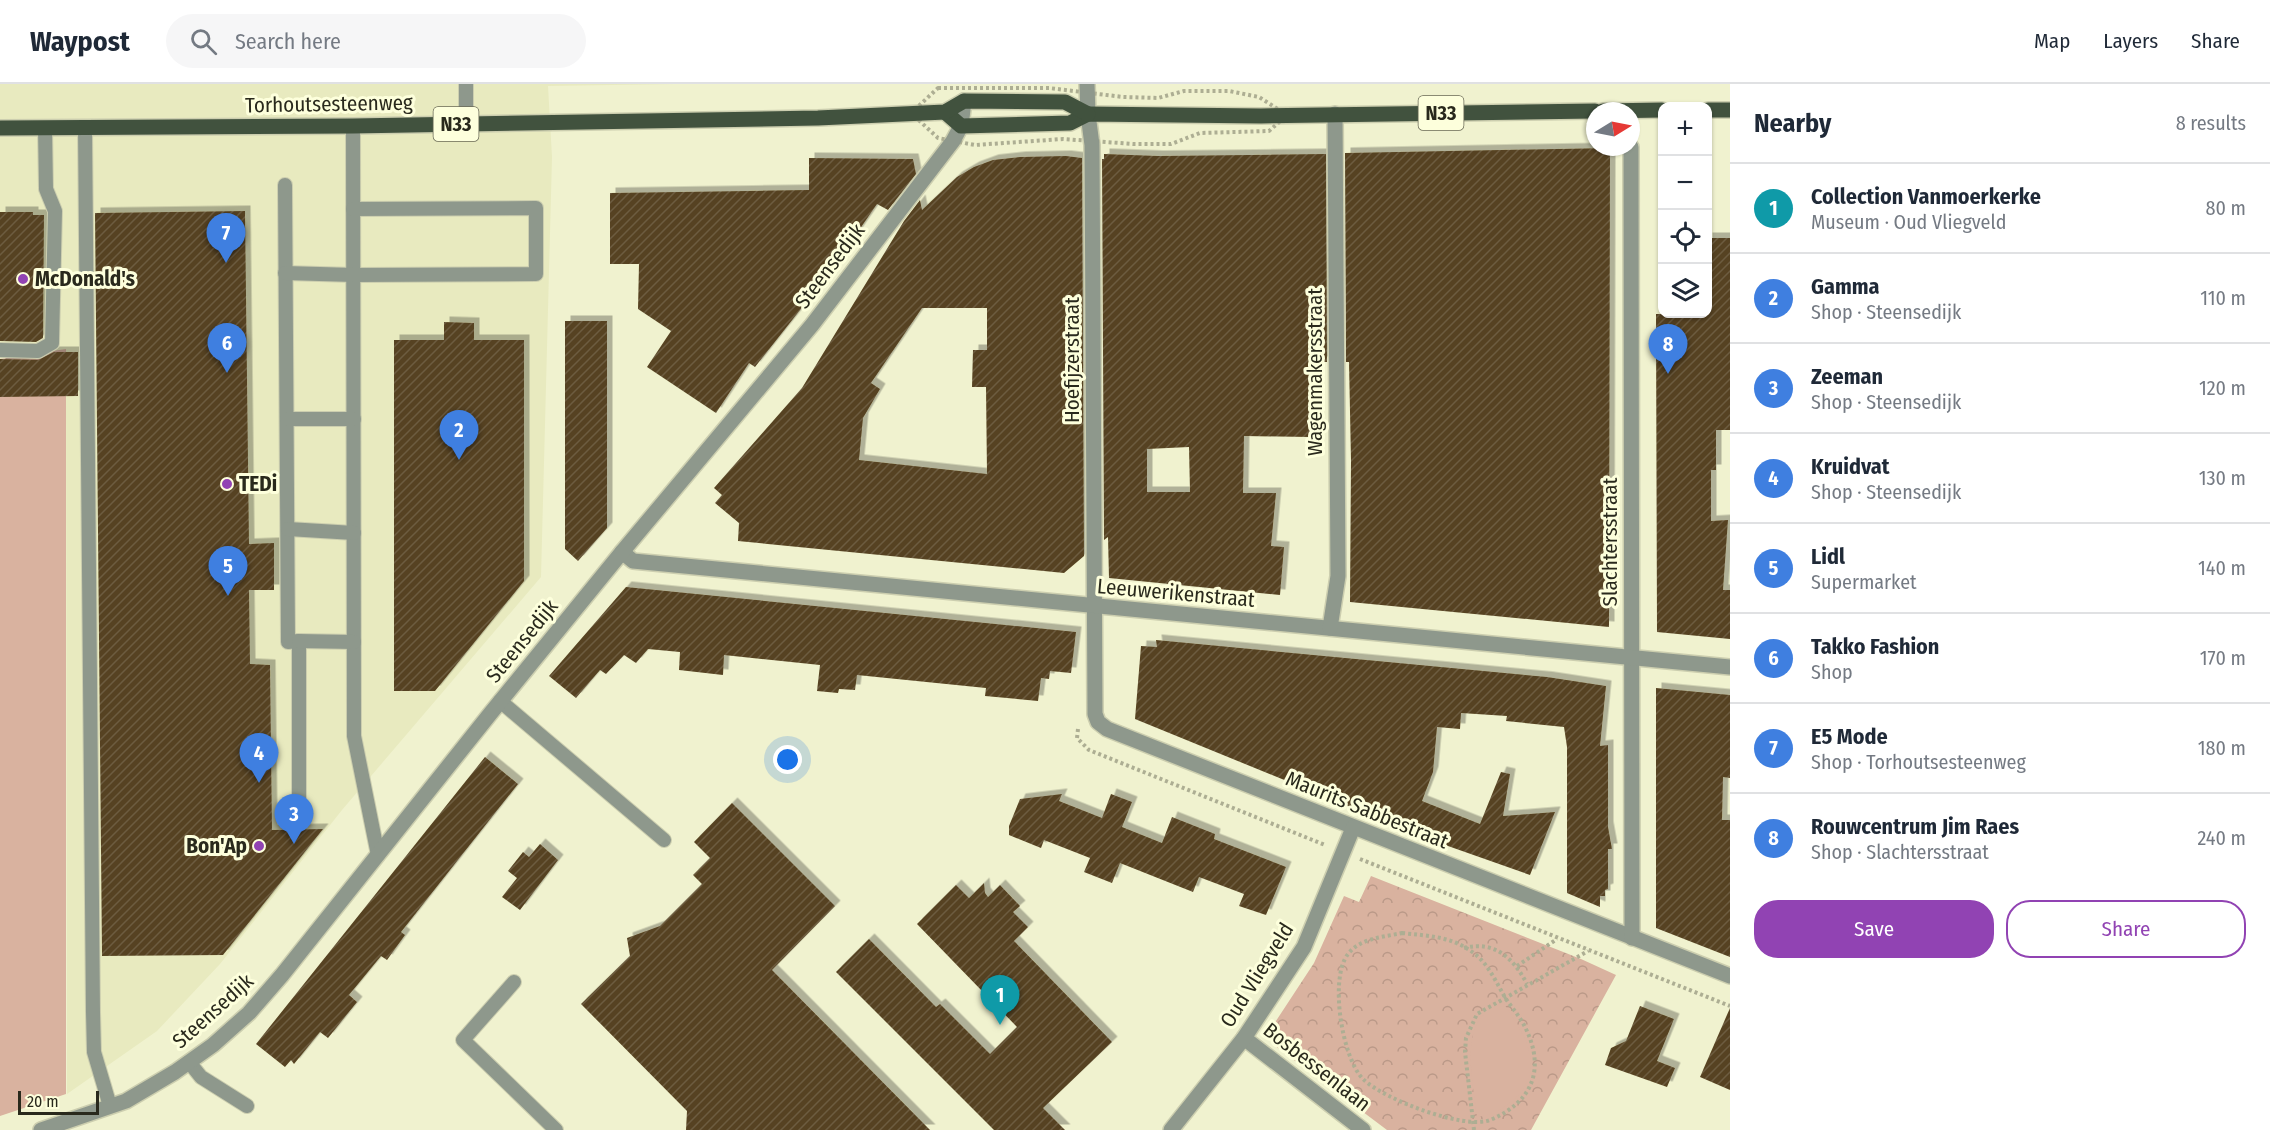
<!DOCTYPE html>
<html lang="en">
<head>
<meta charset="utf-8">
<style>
  body { margin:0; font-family:"Fira Sans Condensed",sans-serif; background:#f6f6f7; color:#1f2937 }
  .controls { position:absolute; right:18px; top:18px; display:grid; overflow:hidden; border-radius:12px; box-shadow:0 2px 4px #0004 }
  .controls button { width:54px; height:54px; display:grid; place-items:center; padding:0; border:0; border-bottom:2px solid #e0e1e3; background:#fff; color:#1f2937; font:30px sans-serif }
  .compass { position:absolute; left:1586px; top:18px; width:54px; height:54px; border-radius:50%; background:#fff; box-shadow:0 2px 4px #0004; rotate:80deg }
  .scale { position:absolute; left:18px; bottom:15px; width:81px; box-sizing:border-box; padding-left:6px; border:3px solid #29291c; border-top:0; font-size:16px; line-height:21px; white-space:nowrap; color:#29291c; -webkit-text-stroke:4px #fdffdc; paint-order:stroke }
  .you { position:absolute; left:788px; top:676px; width:21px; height:21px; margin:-15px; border:4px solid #fff; border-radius:50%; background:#1a73e8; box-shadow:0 0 0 9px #1a73e833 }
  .badge { display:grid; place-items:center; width:39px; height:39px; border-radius:50%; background:#9143b3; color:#fff; font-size:20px; font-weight:700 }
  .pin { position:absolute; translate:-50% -50px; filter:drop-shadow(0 2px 3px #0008) }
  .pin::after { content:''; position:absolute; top:32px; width:21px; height:18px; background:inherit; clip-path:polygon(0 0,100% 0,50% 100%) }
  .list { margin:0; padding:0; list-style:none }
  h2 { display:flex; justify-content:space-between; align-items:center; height:78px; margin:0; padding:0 24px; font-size:26px }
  h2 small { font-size:20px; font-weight:400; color:#747a83 }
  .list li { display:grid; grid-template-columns:39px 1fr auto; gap:18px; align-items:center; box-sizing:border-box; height:90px; padding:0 24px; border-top:2px solid #e0e1e3 }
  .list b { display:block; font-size:22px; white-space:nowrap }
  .list p { margin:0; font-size:20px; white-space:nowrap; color:#747a83 }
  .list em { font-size:20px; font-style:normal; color:#747a83 }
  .actions { display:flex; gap:12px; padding:18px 24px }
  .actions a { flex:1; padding:14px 0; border:2px solid #9143b3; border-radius:24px; text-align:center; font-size:21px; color:#9143b3 }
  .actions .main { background:#9143b3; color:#fff }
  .icon { flex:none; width:33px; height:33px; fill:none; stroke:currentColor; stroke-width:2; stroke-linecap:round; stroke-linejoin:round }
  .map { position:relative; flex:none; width:1730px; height:1046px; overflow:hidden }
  header { display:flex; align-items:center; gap:36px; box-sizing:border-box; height:84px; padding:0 30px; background:#fff; border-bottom:2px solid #e0e1e3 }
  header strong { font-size:28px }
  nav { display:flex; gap:33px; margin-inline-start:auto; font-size:21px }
  .search { width:420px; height:54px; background:#f6f6f7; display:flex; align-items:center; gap:15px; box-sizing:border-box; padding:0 21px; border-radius:33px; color:#747a83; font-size:22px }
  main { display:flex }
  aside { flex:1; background:#fff }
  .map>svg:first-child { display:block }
  .built { fill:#e8eabf }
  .park { fill:url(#park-crowns) }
  .garden { fill:#d9b29f }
  .building { fill:url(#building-hatch); fill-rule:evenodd; filter:url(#shadow) }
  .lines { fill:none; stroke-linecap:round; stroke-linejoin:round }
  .lane-casing { stroke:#ccceaf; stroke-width:16 }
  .street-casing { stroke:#ccceaf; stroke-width:18 }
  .primary-casing { stroke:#ccceaf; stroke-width:18 }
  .path { stroke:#adae93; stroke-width:4; stroke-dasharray:3 3; stroke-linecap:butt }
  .lane { stroke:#8e988c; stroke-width:14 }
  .street { stroke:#8e988c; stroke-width:15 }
  .primary { stroke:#41523e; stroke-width:15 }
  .poi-dot { fill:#9143b3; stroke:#fdffdc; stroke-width:2 }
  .labels { text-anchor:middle; stroke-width:6; stroke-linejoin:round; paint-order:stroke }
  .shield { fill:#fdffdc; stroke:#696956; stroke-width:1.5 }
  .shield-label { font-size:20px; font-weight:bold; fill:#29291c }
  .street-label { font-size:21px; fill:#29291c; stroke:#fdffdc }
  .poi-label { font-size:21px; font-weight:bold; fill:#29291c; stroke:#fdffdc; text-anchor:start }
</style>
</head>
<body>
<header>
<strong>Waypost</strong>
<div class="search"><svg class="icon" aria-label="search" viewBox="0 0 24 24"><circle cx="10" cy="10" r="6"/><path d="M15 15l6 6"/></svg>Search here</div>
<nav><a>Map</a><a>Layers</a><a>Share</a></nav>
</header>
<main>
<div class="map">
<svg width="1730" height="1046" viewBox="0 0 1730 1046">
  <defs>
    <pattern id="park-crowns" width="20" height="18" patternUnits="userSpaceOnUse" patternTransform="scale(1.5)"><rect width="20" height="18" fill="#d9b29f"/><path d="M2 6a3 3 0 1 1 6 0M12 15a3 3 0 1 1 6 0" fill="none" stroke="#ba9988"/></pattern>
    <pattern id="building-hatch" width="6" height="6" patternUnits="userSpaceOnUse" patternTransform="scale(1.5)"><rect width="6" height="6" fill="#574321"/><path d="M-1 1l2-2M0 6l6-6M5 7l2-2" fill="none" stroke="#6c5c40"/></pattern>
    <filter id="shadow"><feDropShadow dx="5.5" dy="-5.5" stdDeviation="0" flood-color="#0004"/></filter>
  </defs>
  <rect width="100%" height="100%" fill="#f0f2cf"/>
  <path class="built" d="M0,0H675L548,2L552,73L541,493L342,726L220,880L157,947L67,1010L66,266L0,275Z"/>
  <path class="park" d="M1371,792L1581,875L1616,891L1531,1046H1387L1274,961V940L1314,879L1344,812L1359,818Z"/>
  <g class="garden">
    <path d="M66,265V1010L0,1032V275Z"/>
    <path d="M1503,918C1512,933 1523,947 1528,964C1541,998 1509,1029 1477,1033C1474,1007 1463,957 1480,935C1486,927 1495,923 1503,918Z"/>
  </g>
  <g class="building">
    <path d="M1610,64L1609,543L1350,518L1351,377L1349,278H1346L1345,69Z"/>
    <path d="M1104,70L1158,72L1326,70L1327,278H1310V353L1244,352L1243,409H1276L1271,462L1284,463L1280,511L1109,494L1108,453L1104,456L1102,75H1104ZM1189,363L1190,408H1147V365Z"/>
    <path d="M1066,72L1082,74L1084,472L1064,489L738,457L739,439L715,419L722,411L714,404L802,304L904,137L920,116L922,126L957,93L974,83L993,76L1020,73ZM922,224H987V266H973L972,303H986L987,390L859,376L863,334L880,305L871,299Z"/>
    <path d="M809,74L913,75L916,90L888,126L877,120L806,223L804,221L755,283L749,279L716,329L647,283L671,247L638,225L639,180H610V109L809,106Z"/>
    <path d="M245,127L249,460L274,459V506H249L250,580L270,581L272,746L323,745L223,871L102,872L95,129Z"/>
    <path d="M0,128H33V131H44L43,254L36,258L0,257Z"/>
    <path d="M1707,154H1730V346H1716V386H1711V437L1728,436L1723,506H1730V555L1657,548L1656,230H1707Z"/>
    <path d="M565,237H607V444L578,477L565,465Z"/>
    <path d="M444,238L474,239V256H524V497L435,607H394V256H444Z"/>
    <path d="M54,268H78V312L0,313V275L38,276Z"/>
    <path d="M626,503L1076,548L1071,589L1050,587L1049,595L1041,594L1038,617L985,612L986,604L857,591L855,606L839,605L838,609L817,607L820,581L724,571L723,591L679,586L680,568L648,565L636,579L624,571L606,590L600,586L576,614L549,592Z"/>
    <path d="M1156,556L1547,593L1606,602L1600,662L1608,661V743L1612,765H1608V805L1605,806V812H1600V823L1567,809V663L1564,643L1506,637L1507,632L1461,629L1460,645L1437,643L1433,688L1422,717L1480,740L1501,688L1510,690L1503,732L1555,728L1530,791L1431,756L1135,635L1141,562L1157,563Z"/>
    <path d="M1656,604L1730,611V694L1723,693L1722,736H1730V873L1656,844Z"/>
    <path d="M485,673L518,700L401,848L405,851L387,876L381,872L349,911L357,918L328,954L320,948L294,980L291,976L285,983L256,960Z"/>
    <path d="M1062,710L1059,717L1102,734L1111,710L1132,718L1122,743L1162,759L1172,733L1215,750L1214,755L1286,783L1266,831L1239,822L1244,810L1199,793L1193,808L1120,779L1112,799L1084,788L1090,774L1044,756L1041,764L1009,751V742L1020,715Z"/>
    <path d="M732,719L835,822L772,886L930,1046H686L687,1027L581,920L630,872L627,854L660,842L702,800L693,791L710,774L694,758Z"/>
    <path d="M540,760L558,776L520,826L502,813L517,794L508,787L523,768L529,773Z"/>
    <path d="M984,799L985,809L988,813L1000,801L1020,822L1013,828L1028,843L1014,857L1112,958L1043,1024L1065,1046H994L836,888L869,855L936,923L940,920L990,970L1017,943L917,840L956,801L969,814Z"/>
    <path d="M1640,922L1674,935L1657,977L1675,984L1667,1003L1605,981L1611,964L1626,957Z"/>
    <path d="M1730,924V1006L1700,993Z"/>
  </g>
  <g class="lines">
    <defs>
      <g id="lane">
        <path d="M466,0V40"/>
        <path d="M353,42L354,652L378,771"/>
        <path d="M85,43L93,928L94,968L110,1022"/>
        <path d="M285,101L288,558L299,557V728"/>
        <path d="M285,189L354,191L536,190V124L353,125"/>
        <path d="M0,266L38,267L52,259L55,127L46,105L45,44"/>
        <path d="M287,335H354"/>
        <path d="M288,445L354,449"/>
        <path d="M299,557L354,558"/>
        <path d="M500,617L664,756"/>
        <path d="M514,898L463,956L556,1046"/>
        <path d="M189,978L201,993L247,1022"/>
      </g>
      <g id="street">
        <path d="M1087,0L1088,30L1092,61L1095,630L1098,638L1107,645L1730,892"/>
        <path d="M1631,63L1632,854"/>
        <path d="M622,468L633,477L1730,583"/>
        <path d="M1330,544L1338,492L1335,30"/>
        <path d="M1244,954L1363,1046"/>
        <path d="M41,1046L126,1017L175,988L213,961L249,929L282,891L490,630L622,468L812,241L953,57L961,42L964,17"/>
        <path d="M1171,1046L1244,954L1304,863L1353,744"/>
      </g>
      <g id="primary">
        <path d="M1708,26H1730"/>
        <path d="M1603,27L1662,26"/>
        <path d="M945,28L961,42L1070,39L1088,30L1261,32L1595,27"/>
        <path d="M0,44L353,42L818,34L945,28L964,17L1065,18L1088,30"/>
      </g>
    </defs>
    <use href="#lane" class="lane-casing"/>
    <use href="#street" class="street-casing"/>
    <use href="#primary" class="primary-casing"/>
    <g class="path">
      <path d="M938,4H1049L1123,13L1158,14L1184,7H1229L1259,13L1287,31L1269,47L1200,49L1171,60H1134L1063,55L975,61L938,54L911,29Z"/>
      <path d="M1078,645L1077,654L1089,666L1325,761"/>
      <path d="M1360,775L1730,922"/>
      <path d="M1402,849C1429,852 1452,852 1475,870C1489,881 1497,900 1506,915C1513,925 1521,934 1526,945C1546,987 1531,1019 1490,1036C1464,1046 1383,1015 1363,995C1342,974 1329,894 1348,870C1360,854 1384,853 1402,849Z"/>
      <path d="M1464,864C1495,856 1514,875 1527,900"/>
      <path d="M1517,882L1557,855"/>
      <path d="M1474,1046L1465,968L1466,954L1477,930L1588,867"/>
    </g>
    <use href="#lane" class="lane"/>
    <use href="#street" class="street"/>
    <use href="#primary" class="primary"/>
  </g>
  <g class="poi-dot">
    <circle cx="23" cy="195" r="6"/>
    <circle cx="227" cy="400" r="6"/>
    <circle cx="259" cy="762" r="6"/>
  </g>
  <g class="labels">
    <g class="shield">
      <rect x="1418.5" y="12" width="45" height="34" rx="4.5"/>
      <rect x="433.5" y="23" width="45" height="34" rx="4.5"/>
    </g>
    <g class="shield-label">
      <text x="1441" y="36">N33</text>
      <text x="456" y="47">N33</text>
    </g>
    <g class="street-label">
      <text transform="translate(329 20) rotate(-1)" y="7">Torhoutsesteenweg</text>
      <text transform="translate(830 182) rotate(-53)" y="7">Steensedijk</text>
      <text transform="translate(1072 276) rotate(-90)" y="7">Hoefijzerstraat</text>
      <text transform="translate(1315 288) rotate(-90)" y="7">Wagenmakersstraat</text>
      <text transform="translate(1610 458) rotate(-90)" y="7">Slachtersstraat</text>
      <text transform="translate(1176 509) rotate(5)" y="7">Leeuwerikenstraat</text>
      <text transform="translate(522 557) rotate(-51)" y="7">Steensedijk</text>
      <text transform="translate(1367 726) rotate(22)" y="7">Maurits Sabbestraat</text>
      <text transform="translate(1257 891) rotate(-58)" y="7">Oud Vliegveld</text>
      <text transform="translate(213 927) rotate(-42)" y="7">Steensedijk</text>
      <text transform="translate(1317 983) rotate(38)" y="7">Bosbessenlaan</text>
    </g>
    <g class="poi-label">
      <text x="35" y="202">McDonald's</text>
      <text x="239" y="407">TEDi</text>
      <text x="247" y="769" text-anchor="end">Bon'Ap</text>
    </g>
  </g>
</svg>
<div class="controls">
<button>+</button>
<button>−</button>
<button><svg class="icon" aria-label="locate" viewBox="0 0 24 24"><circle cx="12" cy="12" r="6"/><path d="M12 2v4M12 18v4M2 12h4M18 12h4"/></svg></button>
<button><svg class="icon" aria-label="layers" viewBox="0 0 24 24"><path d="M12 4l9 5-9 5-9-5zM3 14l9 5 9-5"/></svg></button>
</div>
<svg class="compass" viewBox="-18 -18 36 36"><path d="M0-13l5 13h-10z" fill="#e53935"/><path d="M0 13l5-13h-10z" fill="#747a83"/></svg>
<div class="scale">20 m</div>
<div class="you"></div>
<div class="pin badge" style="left:1000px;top:941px;background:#0f9aa8">1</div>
<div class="pin badge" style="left:459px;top:376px;background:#3f7fe0">2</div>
<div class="pin badge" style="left:294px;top:760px;background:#3f7fe0">3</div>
<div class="pin badge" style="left:259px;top:699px;background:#3f7fe0">4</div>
<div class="pin badge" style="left:228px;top:512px;background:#3f7fe0">5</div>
<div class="pin badge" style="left:227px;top:289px;background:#3f7fe0">6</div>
<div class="pin badge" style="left:226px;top:179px;background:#3f7fe0">7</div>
<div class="pin badge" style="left:1668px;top:290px;background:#3f7fe0">8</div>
</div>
<aside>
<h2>Nearby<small>8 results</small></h2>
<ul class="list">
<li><span class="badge" style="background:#0f9aa8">1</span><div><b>Collection Vanmoerkerke</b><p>Museum · Oud Vliegveld</p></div><em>80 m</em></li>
<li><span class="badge" style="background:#3f7fe0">2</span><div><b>Gamma</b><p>Shop · Steensedijk</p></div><em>110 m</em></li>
<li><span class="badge" style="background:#3f7fe0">3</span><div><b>Zeeman</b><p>Shop · Steensedijk</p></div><em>120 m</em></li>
<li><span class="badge" style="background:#3f7fe0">4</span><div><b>Kruidvat</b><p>Shop · Steensedijk</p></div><em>130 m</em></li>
<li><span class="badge" style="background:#3f7fe0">5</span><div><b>Lidl</b><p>Supermarket</p></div><em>140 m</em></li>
<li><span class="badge" style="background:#3f7fe0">6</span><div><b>Takko Fashion</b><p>Shop</p></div><em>170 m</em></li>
<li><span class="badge" style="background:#3f7fe0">7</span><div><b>E5 Mode</b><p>Shop · Torhoutsesteenweg</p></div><em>180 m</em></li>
<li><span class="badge" style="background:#3f7fe0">8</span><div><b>Rouwcentrum Jim Raes</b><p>Shop · Slachtersstraat</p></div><em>240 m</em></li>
</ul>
<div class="actions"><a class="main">Save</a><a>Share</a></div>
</aside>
</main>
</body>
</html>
